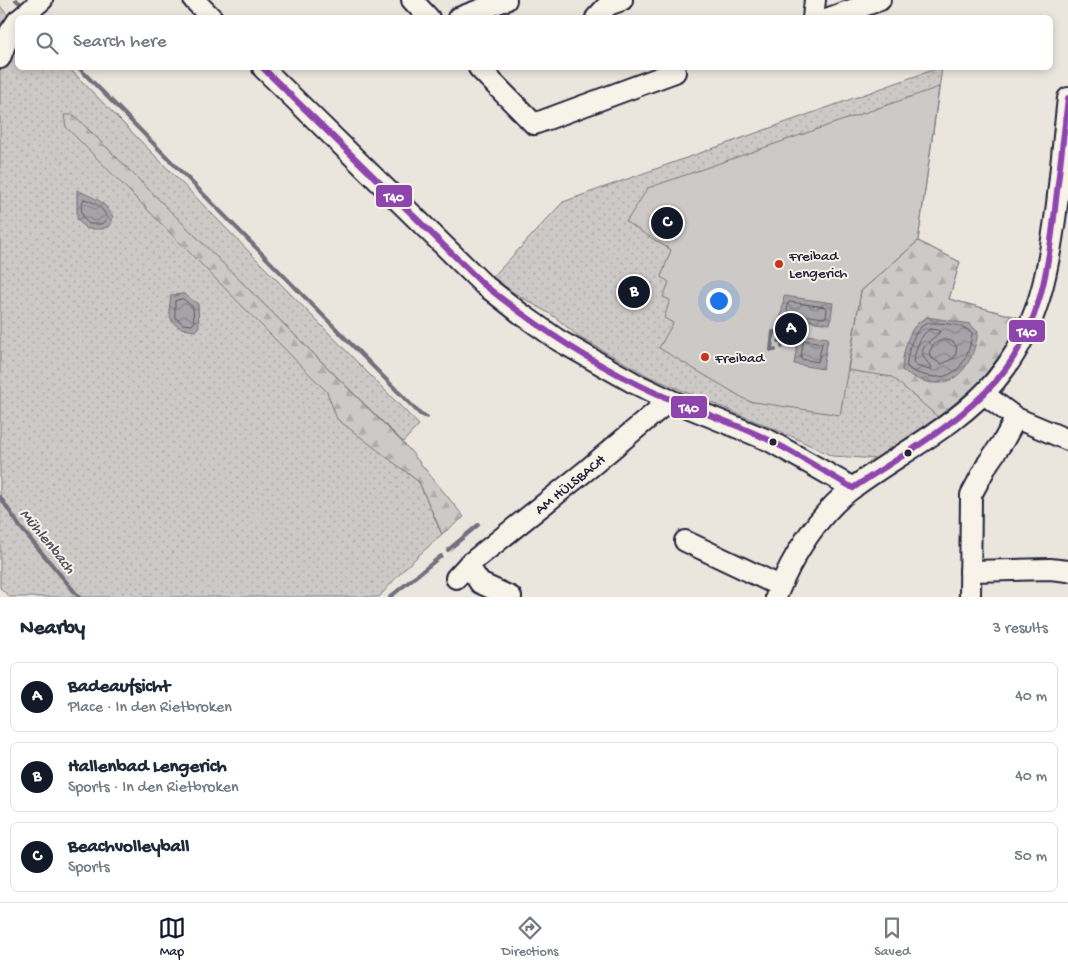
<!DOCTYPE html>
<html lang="en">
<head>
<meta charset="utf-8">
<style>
  body { margin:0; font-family:"Gochi Hand",sans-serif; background:#f6f6f7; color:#1f2937 }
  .you { position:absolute; left:718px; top:300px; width:18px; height:18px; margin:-12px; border:4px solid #fff; border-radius:50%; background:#1a73e8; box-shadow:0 0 0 8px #1a73e833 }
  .badge { display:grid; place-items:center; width:32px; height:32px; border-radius:50%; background:#111827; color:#fff; font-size:16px; font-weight:700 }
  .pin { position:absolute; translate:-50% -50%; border:2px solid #fff; box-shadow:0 1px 5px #0006 }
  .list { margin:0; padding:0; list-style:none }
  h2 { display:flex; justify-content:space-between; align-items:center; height:65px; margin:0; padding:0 20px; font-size:21px }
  h2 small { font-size:16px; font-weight:400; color:#747a83 }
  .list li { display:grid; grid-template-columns:32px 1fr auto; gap:15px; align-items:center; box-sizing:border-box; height:70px; margin:0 10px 10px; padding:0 10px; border:1px solid #e0e1e3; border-radius:8px }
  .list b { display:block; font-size:19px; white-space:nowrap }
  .list p { margin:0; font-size:16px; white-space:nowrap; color:#747a83 }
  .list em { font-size:16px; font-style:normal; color:#747a83 }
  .icon { flex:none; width:28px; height:28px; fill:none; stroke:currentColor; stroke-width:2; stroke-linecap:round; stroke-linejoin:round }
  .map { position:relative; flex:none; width:1068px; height:597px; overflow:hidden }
  .search { position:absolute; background:#fff; box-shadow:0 2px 8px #0003; left:15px; right:15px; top:15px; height:55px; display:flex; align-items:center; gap:12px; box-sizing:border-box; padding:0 18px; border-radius:8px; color:#747a83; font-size:19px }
  .sheet { height:305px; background:#fff }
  nav { display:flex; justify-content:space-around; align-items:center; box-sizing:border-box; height:70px; border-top:1px solid #e0e1e3; background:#fff; font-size:14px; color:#747a83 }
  nav a { display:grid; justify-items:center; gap:2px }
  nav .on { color:#111827 }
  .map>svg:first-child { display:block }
  .green { fill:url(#green-dots); stroke:#787680 }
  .forest { fill:url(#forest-firs); stroke:#787680 }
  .pitch { fill:#cdc9c6; stroke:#787680 }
  .water { fill:url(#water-waves); stroke:#716f7b }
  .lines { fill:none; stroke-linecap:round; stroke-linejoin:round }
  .shore { stroke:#575666; stroke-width:1 }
  .stream { stroke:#716f7b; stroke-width:4 }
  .minor-casing { stroke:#22223b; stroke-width:24 }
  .minor { stroke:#f7f3e8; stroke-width:20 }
  .bus-1-casing { stroke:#f7f3e8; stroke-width:10 }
  .bus-1 { stroke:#8e44ad; stroke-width:6 }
  .poi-dot { fill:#c8321e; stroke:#f7f3e8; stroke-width:2 }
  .bus-dot { fill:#22223b; stroke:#f7f3e8; stroke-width:2 }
  .labels { text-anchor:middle; stroke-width:4; stroke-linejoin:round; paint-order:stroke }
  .poi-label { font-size:15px; fill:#22223b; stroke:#f7f3e8; text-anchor:start }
  .street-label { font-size:15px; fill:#22223b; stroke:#f7f3e8 }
  .water-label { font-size:16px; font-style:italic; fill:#504f60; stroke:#f7f3e8 }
  .line-badge { stroke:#f7f3e8; stroke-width:2 }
  .badge-label { font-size:14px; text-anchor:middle; font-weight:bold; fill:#fff }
</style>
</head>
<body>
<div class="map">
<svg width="1068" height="597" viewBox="0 0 1068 597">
  <defs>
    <pattern id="green-dots" width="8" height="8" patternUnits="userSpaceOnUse" patternTransform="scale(1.25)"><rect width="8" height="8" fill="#cdc9c6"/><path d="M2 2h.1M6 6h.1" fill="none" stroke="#b0acab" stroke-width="1.8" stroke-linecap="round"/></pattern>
    <pattern id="forest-firs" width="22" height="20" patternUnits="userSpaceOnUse" patternTransform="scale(1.25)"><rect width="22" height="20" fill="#cdc9c6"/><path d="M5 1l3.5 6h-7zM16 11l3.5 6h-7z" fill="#b0acab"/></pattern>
    <pattern id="water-waves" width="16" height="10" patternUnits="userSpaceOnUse" patternTransform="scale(1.25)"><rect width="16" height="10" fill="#a6a3a6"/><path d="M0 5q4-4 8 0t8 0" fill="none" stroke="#878488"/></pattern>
  </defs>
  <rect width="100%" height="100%" fill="#eae6de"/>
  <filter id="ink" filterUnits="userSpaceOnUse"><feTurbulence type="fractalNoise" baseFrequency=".02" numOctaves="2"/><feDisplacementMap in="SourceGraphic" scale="10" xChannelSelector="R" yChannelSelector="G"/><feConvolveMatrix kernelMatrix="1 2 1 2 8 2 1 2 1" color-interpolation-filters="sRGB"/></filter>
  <g filter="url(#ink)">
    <g class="green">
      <path d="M0,6L17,26L18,68H69L419,425L403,442L241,282L407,473L419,482L439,528L442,534L405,568L379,597H10L0,588Z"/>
      <path d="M938,68H942L918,241L960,262L949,299L1020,318L1004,350L978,384L938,417L878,459L832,456L791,436L650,377L579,337L555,317L491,279L563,202Z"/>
    </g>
    <g class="forest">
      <path d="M64,115H74L408,448L464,517L442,534L419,482L337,419L327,392L66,127Z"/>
      <path d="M918,241L960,262L949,299L1020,318L1004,350L978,384L938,417L892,377L848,370L861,291Z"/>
    </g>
    <path class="pitch" d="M939,87L918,241L861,291L840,415L748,401L659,348L673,323L664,318L670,300L663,297L669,282L661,277L671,250L626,222L648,188Z"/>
    <g class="water">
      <path d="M77,190C95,199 103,199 113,217L110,226L102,229H86L77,219Z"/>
      <path d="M184,294L198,304L199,326L196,331C170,328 167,320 171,295Z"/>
      <path d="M784,296L833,303L830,324L781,317Z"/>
      <path d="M927,317L970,324L978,332C971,377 943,399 902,370C902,358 907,333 917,324C919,321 924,319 927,317Z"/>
      <path d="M799,334L828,338L823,369L794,364Z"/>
    </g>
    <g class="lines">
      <g class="shore">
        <path d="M84,199C95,202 102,207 107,217L105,222L101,224H89C81,217 79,208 84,199Z"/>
        <path d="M183,299L193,307L194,323L192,325L183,324L175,317V301Z"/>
        <path d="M790,302L826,307L827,309L826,317L824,318L789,313L787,311L788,303Z"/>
        <path d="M928,323C941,323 963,323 972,334C969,361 955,384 924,375C917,373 912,372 907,367C906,356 912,335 921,327C923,325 926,324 928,323Z"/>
        <path d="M930,329L938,330L940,332C928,344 912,349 932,367L930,370L916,366L913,362C916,350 919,335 930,329Z"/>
        <path d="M804,340L822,343L818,362L801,359Z"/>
        <path d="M942,340C955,339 960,346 954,358L942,364L931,358L929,353L933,345Z"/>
      </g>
      <g class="stream">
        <path d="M16,0L21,4"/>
        <path d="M44,18L45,17"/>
        <path d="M79,68L420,414L427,417"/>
        <path d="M783,337V339"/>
        <path d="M779,341H781"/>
        <path d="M782,347V345"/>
        <path d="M775,350H771L773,332H779"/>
        <path d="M0,497L21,528L79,597"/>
        <path d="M448,550L478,525"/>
        <path d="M390,597L441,556"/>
      </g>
      <defs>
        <g id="minor">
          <path d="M194,0L212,18"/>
          <path d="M412,0L429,18"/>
          <path d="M21,18L42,0"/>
          <path d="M458,18L506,0"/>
          <path d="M596,18L608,5L622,0"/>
          <path d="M813,18L815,0"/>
          <path d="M829,18L880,0"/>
          <path d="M0,58L10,32L18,20"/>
          <path d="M263,68L483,284L520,313L558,340L634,383L670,400L770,441L853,488"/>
          <path d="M479,68L534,124L675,72L671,68"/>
          <path d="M984,394L1016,418L1068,440"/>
          <path d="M685,541L780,586"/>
          <path id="s1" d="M468,565L588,469L670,400"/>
          <path d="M970,571L1050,569L1068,571"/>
          <path d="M456,578L468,565L480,583L511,597"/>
          <path d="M776,597C792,556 818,514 854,487C901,452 958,426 996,380C1039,328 1049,269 1057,204C1061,169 1064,134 1068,98"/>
          <path d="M970,597L971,495L988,463L1004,440L1016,418"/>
        </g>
      </defs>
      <use href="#minor" class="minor-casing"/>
      <use href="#minor" class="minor"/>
      <defs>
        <g id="bus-1">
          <path d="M263,68L483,284C531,322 580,356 635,383C679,406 727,419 771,441C799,455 826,473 853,488"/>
          <path d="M853,488C902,455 956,426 996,381C1041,329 1049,266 1056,200C1060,166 1064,132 1068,98"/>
        </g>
      </defs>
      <use href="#bus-1" class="bus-1-casing"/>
      <use href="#bus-1" class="bus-1"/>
    </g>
  </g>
  <g class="poi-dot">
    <circle cx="779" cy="264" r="5"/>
    <circle cx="705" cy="357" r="5"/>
  </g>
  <g class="bus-dot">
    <circle cx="773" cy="442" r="4.5"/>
    <circle cx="908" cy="453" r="4.5"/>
  </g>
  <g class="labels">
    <g class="poi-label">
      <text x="789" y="260">Freibad<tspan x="789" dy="17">Lengerich</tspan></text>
      <text x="715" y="362">Freibad</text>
    </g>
    <g class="street-label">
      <text dy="5" stroke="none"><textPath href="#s1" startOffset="130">AM HÜLSBACH</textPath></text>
    </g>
    <g class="water-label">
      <text transform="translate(49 540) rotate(51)" y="6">Mühlenbach</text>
    </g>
  </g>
  <g class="line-badge">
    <rect x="375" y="184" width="38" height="24" rx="5" fill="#8e44ad"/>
    <rect x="1008" y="319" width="38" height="24" rx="5" fill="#8e44ad"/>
    <rect x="670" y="395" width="38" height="24" rx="5" fill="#8e44ad"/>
  </g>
  <g class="badge-label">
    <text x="394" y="201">T40</text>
    <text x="1027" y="336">T40</text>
    <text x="689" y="412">T40</text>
  </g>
</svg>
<div class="you"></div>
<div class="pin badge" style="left:791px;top:329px">A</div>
<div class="pin badge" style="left:634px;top:292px">B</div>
<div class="pin badge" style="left:667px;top:223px">C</div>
<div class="search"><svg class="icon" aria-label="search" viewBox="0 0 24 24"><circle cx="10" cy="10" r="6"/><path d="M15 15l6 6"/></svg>Search here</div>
</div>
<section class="sheet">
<h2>Nearby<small>3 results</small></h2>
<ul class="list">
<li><span class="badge">A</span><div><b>Badeaufsicht</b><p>Place · In den Rietbroken</p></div><em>40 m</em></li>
<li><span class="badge">B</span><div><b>Hallenbad Lengerich</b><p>Sports · In den Rietbroken</p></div><em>40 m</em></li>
<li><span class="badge">C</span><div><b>Beachvolleyball</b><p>Sports</p></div><em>50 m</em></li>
</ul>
</section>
<nav>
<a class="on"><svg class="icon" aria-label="map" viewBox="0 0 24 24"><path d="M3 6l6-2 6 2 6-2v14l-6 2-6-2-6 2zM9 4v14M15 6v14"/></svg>Map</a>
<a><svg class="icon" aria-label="directions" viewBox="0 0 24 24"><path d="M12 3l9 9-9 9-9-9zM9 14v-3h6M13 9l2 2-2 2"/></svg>Directions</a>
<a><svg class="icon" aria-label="saved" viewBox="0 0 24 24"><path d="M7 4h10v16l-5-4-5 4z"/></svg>Saved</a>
</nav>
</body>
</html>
